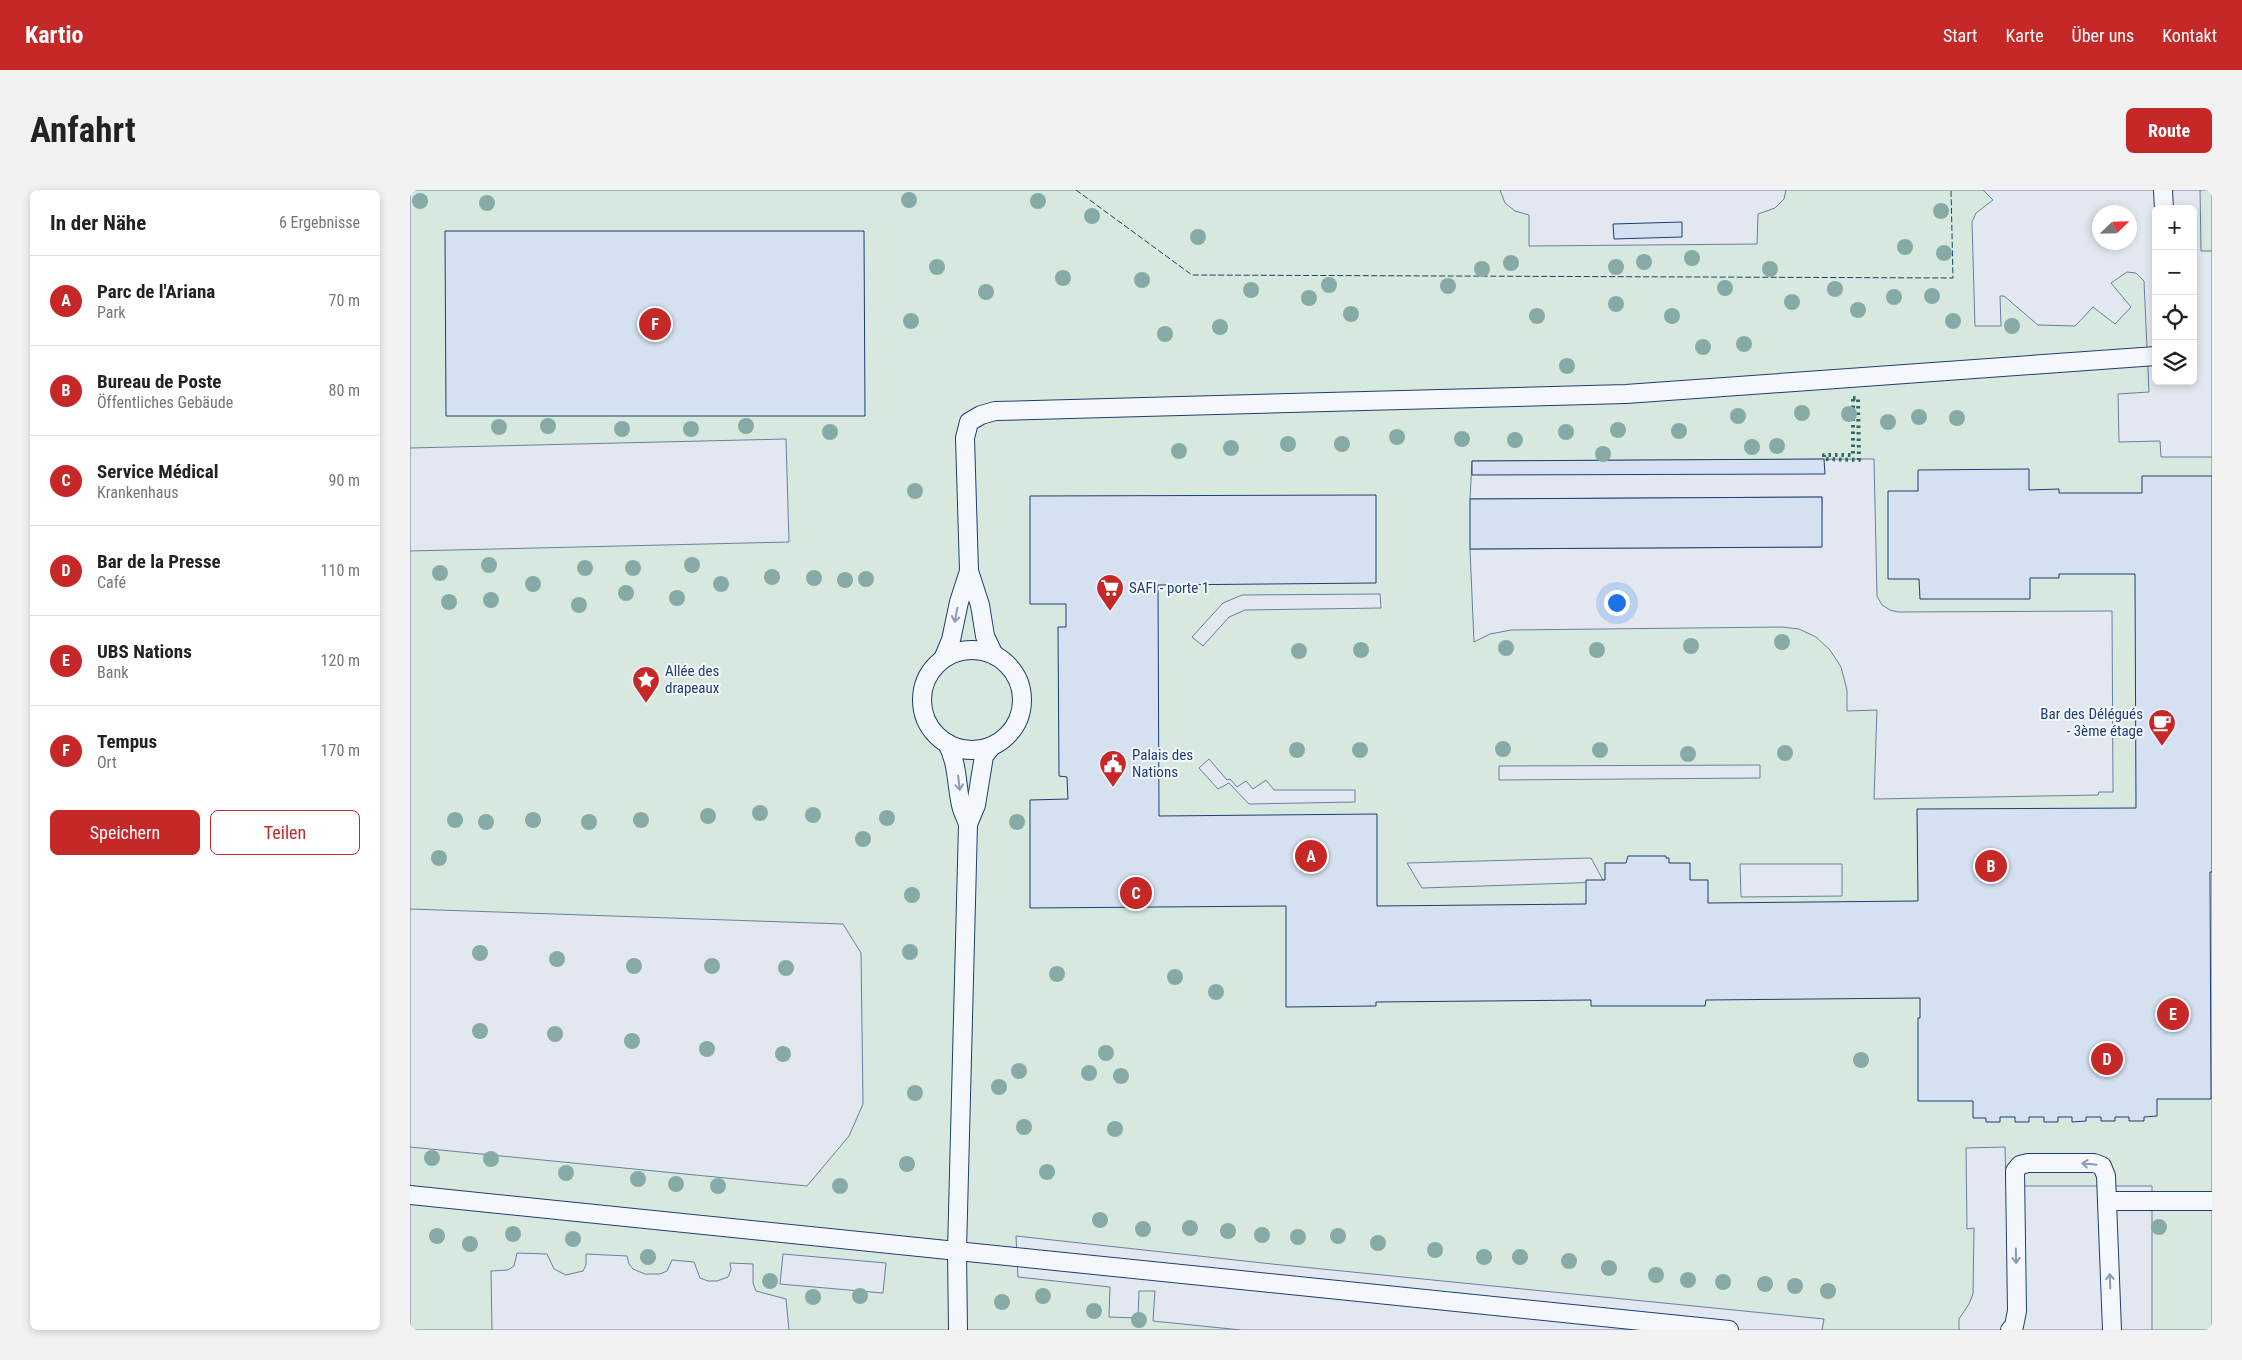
<!DOCTYPE html>
<html lang="de">
<head>
<meta charset="utf-8">
<style>
  body { margin:0; font-family:"Roboto Condensed",sans-serif; background:#f2f2f2; color:#222 }
  .controls { position:absolute; right:15px; top:15px; display:grid; overflow:hidden; border-radius:8px; box-shadow:0 2px 8px #0003 }
  .controls button { width:45px; height:45px; display:grid; place-items:center; padding:0; border:0; border-bottom:1px solid #e0e0e0; background:#fff; color:#222; font:25px sans-serif }
  .compass { position:absolute; left:1682px; top:15px; width:45px; height:45px; border-radius:50%; background:#fff; box-shadow:0 2px 8px #0003; rotate:67deg }
  .you { position:absolute; left:1206px; top:412px; width:18px; height:18px; margin:-12px; border:4px solid #fff; border-radius:50%; background:#1a73e8; box-shadow:0 0 0 8px #1a73e833 }
  .badge { display:grid; place-items:center; width:32px; height:32px; border-radius:50%; background:#c62828; color:#fff; font-size:16px; font-weight:700 }
  .pin { position:absolute; translate:-50% -50%; border:2px solid #fff; box-shadow:0 1px 5px #0006 }
  .list { margin:0; padding:0; list-style:none }
  h2 { display:flex; justify-content:space-between; align-items:center; height:65px; margin:0; padding:0 20px; font-size:21px }
  h2 small { font-size:16px; font-weight:400; color:#767676 }
  .list li { display:grid; grid-template-columns:32px 1fr auto; gap:15px; align-items:center; box-sizing:border-box; height:90px; padding:0 20px; border-top:1px solid #e0e0e0 }
  .list b { display:block; font-size:19px; white-space:nowrap }
  .list p { margin:0; font-size:16px; white-space:nowrap; color:#767676 }
  .list em { font-size:16px; font-style:normal; color:#767676 }
  .actions { display:flex; gap:10px; padding:15px 20px }
  .actions a { flex:1; padding:11px 0; border:1px solid #c62828; border-radius:8px; text-align:center; font-size:18px; color:#c62828 }
  .actions .main { background:#c62828; color:#fff }
  .icon { flex:none; width:28px; height:28px; fill:none; stroke:currentColor; stroke-width:2; stroke-linecap:round; stroke-linejoin:round }
  .map { position:relative; flex:none; width:1802px; height:1140px; overflow:hidden; border-radius:8px }
  header { display:flex; align-items:center; gap:30px; box-sizing:border-box; height:70px; padding:0 25px; background:#c62828; color:#fff }
  header strong { font-size:24px }
  nav { display:flex; gap:28px; margin-inline-start:auto; font-size:18px }
  .intro { display:flex; align-items:center; justify-content:space-between; box-sizing:border-box; height:120px; padding:0 30px }
  h1 { margin:0; font-size:35px }
  .button { padding:12px 22px; border-radius:8px; background:#c62828; color:#fff; font-size:18px; font-weight:700 }
  main { display:flex; gap:30px; padding:0 30px }
  aside { flex:1; background:#fff; border-radius:8px; box-shadow:0 2px 8px #0003 }
  .map>svg:first-child { display:block }
  .green { fill:#d7e8df; stroke:#687fa3; fill-rule:evenodd }
  .parking { fill:#e3e8f0; stroke:#687fa3; fill-rule:evenodd }
  .building { fill:#d5e0f0; stroke:#1d3f73 }
  .lines { fill:none; stroke-linecap:round; stroke-linejoin:round }
  .lane-casing { stroke:#1d3f73; stroke-width:20 }
  .lane { stroke:#f4f7fb; stroke-width:18 }
  .hedge { stroke:#2c6c60; stroke-width:4; stroke-dasharray:2.5 4; stroke-linecap:butt }
  .fence { stroke:#1d3f73; stroke-width:1; stroke-dasharray:6 2.5; stroke-linecap:butt }
  .tree { fill:#86aba6 }
  .oneway { stroke:#889bb7 }
  .labels { text-anchor:middle; stroke-width:4; stroke-linejoin:round; paint-order:stroke }
  .poi-label { font-size:15px; fill:#1d3f73; stroke:#f4f7fb; text-anchor:start }
</style>
</head>
<body>
<header>
<strong>Kartio</strong>
<nav><a>Start</a><a>Karte</a><a>Über uns</a><a>Kontakt</a></nav>
</header>
<div class="intro"><h1>Anfahrt</h1><a class="button">Route</a></div>
<main>
<aside>
<h2>In der Nähe<small>6 Ergebnisse</small></h2>
<ul class="list">
<li><span class="badge">A</span><div><b>Parc de l'Ariana</b><p>Park</p></div><em>70 m</em></li>
<li><span class="badge">B</span><div><b>Bureau de Poste</b><p>Öffentliches Gebäude</p></div><em>80 m</em></li>
<li><span class="badge">C</span><div><b>Service Médical</b><p>Krankenhaus</p></div><em>90 m</em></li>
<li><span class="badge">D</span><div><b>Bar de la Presse</b><p>Café</p></div><em>110 m</em></li>
<li><span class="badge">E</span><div><b>UBS Nations</b><p>Bank</p></div><em>120 m</em></li>
<li><span class="badge">F</span><div><b>Tempus</b><p>Ort</p></div><em>170 m</em></li>
</ul>
<div class="actions"><a class="main">Speichern</a><a>Teilen</a></div>
</aside>
<div class="map">
<svg width="1802" height="1140" viewBox="0 0 1802 1140">
  <rect width="100%" height="100%" fill="#f4f7fb"/>
  <path class="green" d="M0,0H1802V1140H0ZM1746,19H1783V191H1746ZM1690,22H1720V52H1690Z"/>
  <g class="parking">
    <path d="M1090,0H1376L1374,9L1365,18L1348,24L1347,54L1119,56V25L1105,21L1095,13Z"/>
    <path d="M1573,0H1790L1791,61H1802V267H1751L1750,251L1709,252L1708,204L1739,202L1734,91L1726,83L1717,82L1701,93L1721,117L1705,134L1683,117L1665,136L1628,135L1594,106H1590L1591,136H1565L1562,32L1566,23L1583,10ZM1746,19H1783V191H1746ZM1690,22H1720V52H1690Z"/>
    <path d="M376,249L379,352L0,361V258Z"/>
    <path d="M1464,269L1467,406L1472,415L1480,420L1488,422L1702,421L1703,602H1689L1688,605L1464,609L1467,520L1437,521V500L1431,477L1420,460L1406,447L1389,439L1372,437L1101,440L1080,444L1064,452L1060,359L1411,357L1412,307L1060,309L1062,271Z"/>
    <path d="M970,404L971,418L835,420L819,427L793,456L782,447L813,413L832,405Z"/>
    <path d="M799,569L817,590L820,589L827,597L836,591L843,599L856,590L864,600H945V612L839,614L819,593L808,599L789,578Z"/>
    <path d="M1350,575V588L1089,590V576Z"/>
    <path d="M1181,668L1194,692L1012,698L997,673Z"/>
    <path d="M1330,674H1432V706L1331,707Z"/>
    <path d="M0,719L433,734L451,763L453,914L439,946L397,996L0,957Z"/>
    <path d="M1595,957L1596,996H1742V1140H1549V1129L1559,1114L1563,1104L1564,1038L1557,1039L1556,958Z"/>
    <path d="M606,1046L862,1074L1414,1129L1412,1140H831L743,1131L745,1101H729L728,1128L699,1127L700,1097L608,1087Z"/>
    <path d="M107,1063L137,1064L144,1079L156,1085L173,1081L176,1075V1064L217,1066L219,1074L223,1079L235,1084H250L257,1081L262,1070L284,1072L290,1088L298,1091H307L318,1087L321,1080L320,1073L343,1074V1093L346,1101L376,1109L379,1140H82L81,1081L98,1080L104,1076Z"/>
    <path d="M373,1064L476,1073L473,1103L370,1094Z"/>
  </g>
  <g class="building">
    <path d="M1272,32V47L1204,49L1203,34Z"/>
    <path d="M35,41H454L455,226H36Z"/>
    <path d="M1414,269L1415,284L1062,285V271Z"/>
    <path d="M1619,279V300L1649,299V303H1732V286H1802V682H1800L1801,909H1747V926L1734,927V931H1719V927H1705V931H1691V927H1676V931L1662,932V927H1648V932H1634V927H1619V932H1605V927H1590V932H1576V928H1563V911H1508V828H1510V808L1296,810L1295,816H1181V810L966,812V816L876,817V716L620,718V610L658,609L657,587L649,586L648,437H656V414H620V306L966,305V393L748,395L749,626L967,624V716L1176,714V690H1195V673H1216L1218,666H1256V668H1259V673H1280V690H1298V713L1508,711L1507,619L1726,618L1725,384H1649V388H1620V409H1510L1509,389H1478V301H1508V280Z"/>
    <path d="M1412,307V357L1060,359V309Z"/>
  </g>
  <g class="lines">
    <defs>
      <g id="lane">
        <path d="M1753,0L1754,19"/>
        <circle cx="562" cy="510" r="50"/>
        <path d="M584,465L575,446L570,415L559,381L555,248L559,232L571,225L585,221L1216,204L1746,166"/>
        <path d="M533,469L541,450L549,412L559,381"/>
        <path d="M537,553C548,574 546,593 551,615C552,621 556,628 558,634"/>
        <path d="M0,1005L1319,1140"/>
        <path d="M1697,1011H1802"/>
        <path d="M548,1140L547,1061L558,634L566,615L574,566L582,556"/>
        <path d="M1600,1140L1604,1136L1607,1121L1605,981L1610,975L1618,973H1684L1692,976L1696,986L1702,1140"/>
      </g>
    </defs>
    <use href="#lane" class="lane-casing"/>
    <use href="#lane" class="lane"/>
    <path class="hedge" d="M1443,208H1448L1449,270L1414,269V265H1443Z"/>
    <path class="fence" d="M666,0L782,85L1543,88L1541,0"/>
  </g>
  <g class="tree">
    <circle cx="499" cy="10" r="8"/>
    <circle cx="10" cy="11" r="8"/>
    <circle cx="628" cy="11" r="8"/>
    <circle cx="77" cy="13" r="8"/>
    <circle cx="1531" cy="21" r="8"/>
    <circle cx="682" cy="26" r="8"/>
    <circle cx="788" cy="47" r="8"/>
    <circle cx="1495" cy="57" r="8"/>
    <circle cx="1534" cy="63" r="8"/>
    <circle cx="1282" cy="68" r="8"/>
    <circle cx="1234" cy="72" r="8"/>
    <circle cx="1101" cy="73" r="8"/>
    <circle cx="527" cy="77" r="8"/>
    <circle cx="1206" cy="77" r="8"/>
    <circle cx="1072" cy="79" r="8"/>
    <circle cx="1360" cy="79" r="8"/>
    <circle cx="653" cy="88" r="8"/>
    <circle cx="732" cy="90" r="8"/>
    <circle cx="919" cy="95" r="8"/>
    <circle cx="1038" cy="96" r="8"/>
    <circle cx="1315" cy="98" r="8"/>
    <circle cx="1425" cy="99" r="8"/>
    <circle cx="841" cy="100" r="8"/>
    <circle cx="576" cy="102" r="8"/>
    <circle cx="1522" cy="106" r="8"/>
    <circle cx="1484" cy="107" r="8"/>
    <circle cx="899" cy="108" r="8"/>
    <circle cx="1382" cy="112" r="8"/>
    <circle cx="1206" cy="114" r="8"/>
    <circle cx="1448" cy="120" r="8"/>
    <circle cx="941" cy="124" r="8"/>
    <circle cx="1127" cy="126" r="8"/>
    <circle cx="1262" cy="126" r="8"/>
    <circle cx="501" cy="131" r="8"/>
    <circle cx="1543" cy="131" r="8"/>
    <circle cx="1602" cy="136" r="8"/>
    <circle cx="810" cy="137" r="8"/>
    <circle cx="755" cy="144" r="8"/>
    <circle cx="1334" cy="154" r="8"/>
    <circle cx="1293" cy="157" r="8"/>
    <circle cx="1157" cy="176" r="8"/>
    <circle cx="1392" cy="223" r="8"/>
    <circle cx="1439" cy="224" r="8"/>
    <circle cx="1328" cy="226" r="8"/>
    <circle cx="1509" cy="227" r="8"/>
    <circle cx="1547" cy="228" r="8"/>
    <circle cx="1478" cy="232" r="8"/>
    <circle cx="138" cy="236" r="8"/>
    <circle cx="336" cy="236" r="8"/>
    <circle cx="89" cy="237" r="8"/>
    <circle cx="212" cy="239" r="8"/>
    <circle cx="281" cy="239" r="8"/>
    <circle cx="1208" cy="240" r="8"/>
    <circle cx="1269" cy="241" r="8"/>
    <circle cx="420" cy="242" r="8"/>
    <circle cx="1156" cy="242" r="8"/>
    <circle cx="987" cy="247" r="8"/>
    <circle cx="1052" cy="249" r="8"/>
    <circle cx="1105" cy="250" r="8"/>
    <circle cx="878" cy="254" r="8"/>
    <circle cx="932" cy="254" r="8"/>
    <circle cx="1367" cy="256" r="8"/>
    <circle cx="1342" cy="257" r="8"/>
    <circle cx="821" cy="258" r="8"/>
    <circle cx="769" cy="261" r="8"/>
    <circle cx="1193" cy="264" r="8"/>
    <circle cx="505" cy="301" r="8"/>
    <circle cx="79" cy="375" r="8"/>
    <circle cx="282" cy="375" r="8"/>
    <circle cx="175" cy="378" r="8"/>
    <circle cx="223" cy="378" r="8"/>
    <circle cx="30" cy="383" r="8"/>
    <circle cx="362" cy="387" r="8"/>
    <circle cx="404" cy="388" r="8"/>
    <circle cx="456" cy="389" r="8"/>
    <circle cx="435" cy="390" r="8"/>
    <circle cx="123" cy="394" r="8"/>
    <circle cx="311" cy="394" r="8"/>
    <circle cx="216" cy="403" r="8"/>
    <circle cx="267" cy="408" r="8"/>
    <circle cx="81" cy="410" r="8"/>
    <circle cx="39" cy="412" r="8"/>
    <circle cx="169" cy="415" r="8"/>
    <circle cx="1372" cy="452" r="8"/>
    <circle cx="1281" cy="456" r="8"/>
    <circle cx="1096" cy="458" r="8"/>
    <circle cx="951" cy="460" r="8"/>
    <circle cx="1187" cy="460" r="8"/>
    <circle cx="889" cy="461" r="8"/>
    <circle cx="1093" cy="559" r="8"/>
    <circle cx="887" cy="560" r="8"/>
    <circle cx="950" cy="560" r="8"/>
    <circle cx="1190" cy="560" r="8"/>
    <circle cx="1375" cy="563" r="8"/>
    <circle cx="1278" cy="564" r="8"/>
    <circle cx="350" cy="623" r="8"/>
    <circle cx="403" cy="625" r="8"/>
    <circle cx="298" cy="626" r="8"/>
    <circle cx="477" cy="628" r="8"/>
    <circle cx="45" cy="630" r="8"/>
    <circle cx="123" cy="630" r="8"/>
    <circle cx="231" cy="630" r="8"/>
    <circle cx="76" cy="632" r="8"/>
    <circle cx="179" cy="632" r="8"/>
    <circle cx="607" cy="632" r="8"/>
    <circle cx="453" cy="649" r="8"/>
    <circle cx="29" cy="668" r="8"/>
    <circle cx="502" cy="705" r="8"/>
    <circle cx="500" cy="762" r="8"/>
    <circle cx="70" cy="763" r="8"/>
    <circle cx="147" cy="769" r="8"/>
    <circle cx="224" cy="776" r="8"/>
    <circle cx="302" cy="776" r="8"/>
    <circle cx="376" cy="778" r="8"/>
    <circle cx="647" cy="784" r="8"/>
    <circle cx="765" cy="787" r="8"/>
    <circle cx="806" cy="802" r="8"/>
    <circle cx="70" cy="841" r="8"/>
    <circle cx="145" cy="844" r="8"/>
    <circle cx="222" cy="851" r="8"/>
    <circle cx="297" cy="859" r="8"/>
    <circle cx="696" cy="863" r="8"/>
    <circle cx="373" cy="864" r="8"/>
    <circle cx="1451" cy="870" r="8"/>
    <circle cx="609" cy="881" r="8"/>
    <circle cx="679" cy="883" r="8"/>
    <circle cx="711" cy="886" r="8"/>
    <circle cx="589" cy="897" r="8"/>
    <circle cx="505" cy="903" r="8"/>
    <circle cx="614" cy="937" r="8"/>
    <circle cx="705" cy="939" r="8"/>
    <circle cx="22" cy="968" r="8"/>
    <circle cx="81" cy="969" r="8"/>
    <circle cx="497" cy="974" r="8"/>
    <circle cx="637" cy="982" r="8"/>
    <circle cx="156" cy="983" r="8"/>
    <circle cx="228" cy="989" r="8"/>
    <circle cx="266" cy="994" r="8"/>
    <circle cx="308" cy="996" r="8"/>
    <circle cx="430" cy="996" r="8"/>
    <circle cx="690" cy="1030" r="8"/>
    <circle cx="1749" cy="1037" r="8"/>
    <circle cx="780" cy="1038" r="8"/>
    <circle cx="733" cy="1039" r="8"/>
    <circle cx="818" cy="1041" r="8"/>
    <circle cx="103" cy="1044" r="8"/>
    <circle cx="852" cy="1045" r="8"/>
    <circle cx="27" cy="1046" r="8"/>
    <circle cx="928" cy="1046" r="8"/>
    <circle cx="888" cy="1047" r="8"/>
    <circle cx="163" cy="1049" r="8"/>
    <circle cx="968" cy="1053" r="8"/>
    <circle cx="60" cy="1054" r="8"/>
    <circle cx="1025" cy="1060" r="8"/>
    <circle cx="238" cy="1067" r="8"/>
    <circle cx="1074" cy="1067" r="8"/>
    <circle cx="1110" cy="1067" r="8"/>
    <circle cx="1159" cy="1071" r="8"/>
    <circle cx="1199" cy="1078" r="8"/>
    <circle cx="1246" cy="1085" r="8"/>
    <circle cx="1278" cy="1090" r="8"/>
    <circle cx="360" cy="1091" r="8"/>
    <circle cx="1313" cy="1092" r="8"/>
    <circle cx="1355" cy="1094" r="8"/>
    <circle cx="1385" cy="1096" r="8"/>
    <circle cx="1418" cy="1101" r="8"/>
    <circle cx="450" cy="1106" r="8"/>
    <circle cx="633" cy="1106" r="8"/>
    <circle cx="403" cy="1107" r="8"/>
    <circle cx="592" cy="1112" r="8"/>
    <circle cx="684" cy="1121" r="8"/>
    <circle cx="729" cy="1130" r="8"/>
  </g>
  <defs><path id="oneway-shaft" d="M-6 0H5M1.5-3L5.5 0L1.5 3" fill="none" stroke-width="1.6" stroke-linecap="round" stroke-linejoin="round" transform="scale(1.25)"/></defs>
  <g class="oneway">
    <use href="#oneway-shaft" transform="translate(546 425) rotate(101)"/>
    <use href="#oneway-shaft" transform="translate(549 593) rotate(83)"/>
    <use href="#oneway-shaft" transform="translate(1679 974) rotate(-174)"/>
    <use href="#oneway-shaft" transform="translate(1606 1066) rotate(89)"/>
    <use href="#oneway-shaft" transform="translate(1700 1091) rotate(-92)"/>
  </g>
  <defs>
    <symbol id="supermarket-pin" viewBox="-11 -11 22 30"><path d="M0 17L-7.5 6A9.5 9.5 0 1 1 7.5 6Z" fill="#c62828" stroke="#f4f7fb"/><path d="M-6-5.5h2.5l.6 2H6L4.5 2H-2.5L-4.4-4H-6ZM-1.5 3.2a1.3 1.3 0 1 0 .1 0ZM3 3.2a1.3 1.3 0 1 0 .1 0Z" fill="#fff"/></symbol>
    <symbol id="sight-pin" viewBox="-11 -11 22 30"><path d="M0 17L-7.5 6A9.5 9.5 0 1 1 7.5 6Z" fill="#c62828" stroke="#f4f7fb"/><path d="M0-6L1.8-2.2L6-1.7L2.9 1.2L3.7 5.4L0 3.3L-3.7 5.4L-2.9 1.2L-6-1.7L-1.8-2.2Z" fill="#fff"/></symbol>
    <symbol id="cafe-pin" viewBox="-11 -11 22 30"><path d="M0 17L-7.5 6A9.5 9.5 0 1 1 7.5 6Z" fill="#c62828" stroke="#f4f7fb"/><path d="M-5.5-4.5H6V0H3Q3 3.5 0 3.5H-2.5Q-5.5 3.5-5.5 0ZM3-3.2v2h1.7v-2ZM-6 4.5H4V6H-6Z" fill="#fff"/></symbol>
    <symbol id="civic-pin" viewBox="-11 -11 22 30"><path d="M0 17L-7.5 6A9.5 9.5 0 1 1 7.5 6Z" fill="#c62828" stroke="#f4f7fb"/><path d="M-.6-6.5H3V-4.5H.6V-3L4-1V1h2V6H-6V1h2V-1L-.6-3ZM-1.2 2.5V6h2.4V2.5Z" fill="#fff"/></symbol>
  </defs>
  <g fill-rule="evenodd">
    <use href="#supermarket-pin" x="684" y="382" width="32" height="43"/>
    <use href="#sight-pin" x="220" y="474" width="32" height="43"/>
    <use href="#cafe-pin" x="1736" y="517" width="32" height="43"/>
    <use href="#civic-pin" x="687" y="558" width="32" height="43"/>
  </g>
  <g class="labels">
    <g class="poi-label">
      <text x="719" y="403">SAFI - porte 1</text>
      <text x="255" y="486">Allée des<tspan x="255" dy="17">drapeaux</tspan></text>
      <text x="1733" y="529" text-anchor="end">Bar des Délégués<tspan x="1733" dy="17">- 3ème étage</tspan></text>
      <text x="722" y="570">Palais des<tspan x="722" dy="17">Nations</tspan></text>
    </g>
  </g>
</svg>
<div class="controls">
<button>+</button>
<button>−</button>
<button><svg class="icon" aria-label="locate" viewBox="0 0 24 24"><circle cx="12" cy="12" r="6"/><path d="M12 2v4M12 18v4M2 12h4M18 12h4"/></svg></button>
<button><svg class="icon" aria-label="layers" viewBox="0 0 24 24"><path d="M12 4l9 5-9 5-9-5zM3 14l9 5 9-5"/></svg></button>
</div>
<svg class="compass" viewBox="-18 -18 36 36"><path d="M0-13l5 13h-10z" fill="#e53935"/><path d="M0 13l5-13h-10z" fill="#767676"/></svg>
<div class="you"></div>
<div class="pin badge" style="left:901px;top:666px">A</div>
<div class="pin badge" style="left:1581px;top:676px">B</div>
<div class="pin badge" style="left:726px;top:703px">C</div>
<div class="pin badge" style="left:1697px;top:869px">D</div>
<div class="pin badge" style="left:1763px;top:824px">E</div>
<div class="pin badge" style="left:245px;top:134px">F</div>
</div>
</main>
</body>
</html>
